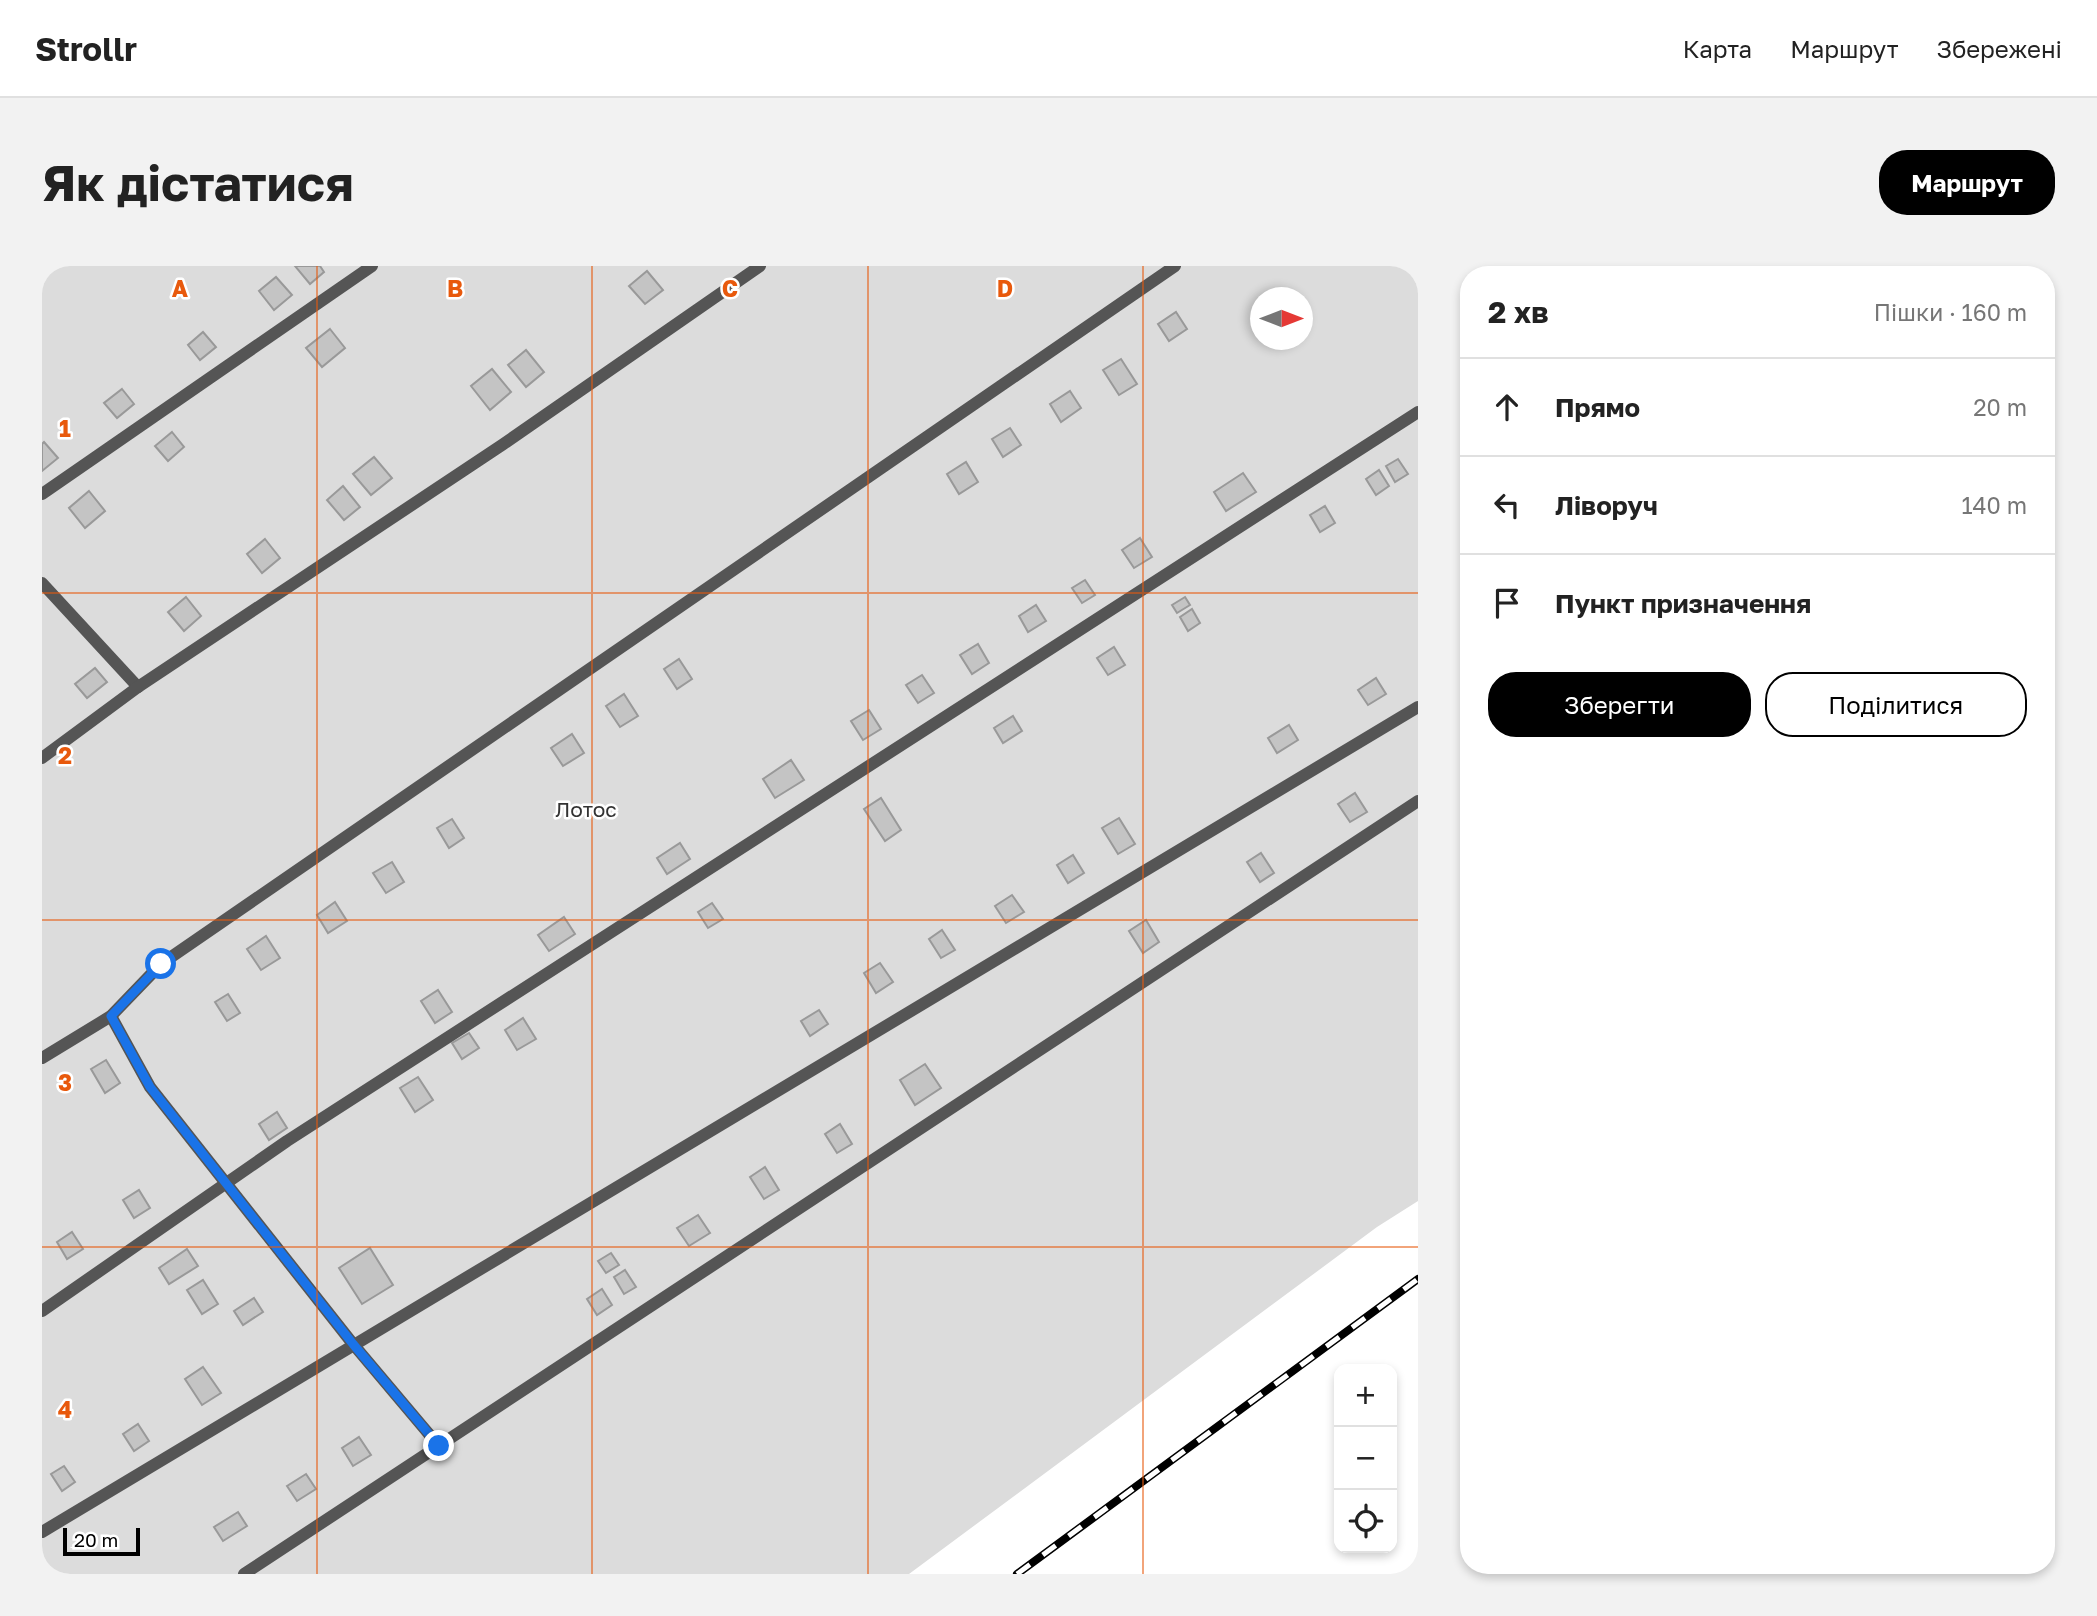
<!DOCTYPE html>
<html lang="uk">
<head>
<meta charset="utf-8">
<style>
  body { margin:0; font-family:"Golos Text",sans-serif; background:#f2f2f2; color:#222 }
  .controls { position:absolute; right:21px; bottom:21px; display:grid; overflow:hidden; border-radius:14px; box-shadow:0 4px 10px #0003 }
  .controls button { width:63px; height:63px; display:grid; place-items:center; padding:0; border:0; border-bottom:2px solid #e0e0e0; background:#fff; color:#222; font:35px sans-serif }
  .compass { position:absolute; left:1208px; top:21px; width:63px; height:63px; border-radius:50%; background:#fff; box-shadow:0 4px 10px #0003; rotate:90deg }
  .scale { position:absolute; left:21px; bottom:18px; width:77px; box-sizing:border-box; padding-left:7px; border:4px solid #000; border-top:0; font-size:19px; line-height:24px; white-space:nowrap; color:#000; -webkit-text-stroke:5px #fff; paint-order:stroke }
  .stop { position:absolute; width:21px; height:21px; margin:-16px; border:5px solid #1a73e8; border-radius:50%; background:#fff }
  .stop.end { background:#1a73e8; border-color:#fff; box-shadow:0 2px 7px #0008 }
  .list { margin:0; padding:0; list-style:none }
  h2 { display:flex; justify-content:space-between; align-items:center; height:91px; margin:0; padding:0 28px; font-size:30px }
  h2 small { font-size:23px; font-weight:400; color:#767676 }
  .list li { display:grid; grid-template-columns:46px 1fr auto; gap:21px; align-items:center; box-sizing:border-box; height:98px; padding:0 28px; border-top:2px solid #e0e0e0 }
  .list b { display:block; font-size:26px; white-space:nowrap }
  .list em { font-size:23px; font-style:normal; color:#767676 }
  .actions { display:flex; gap:14px; padding:21px 28px }
  .actions a { flex:1; padding:16px 0; border:2px solid #000; border-radius:28px; text-align:center; font-size:24px; color:#000 }
  .actions .main { background:#000; color:#fff }
  .icon { flex:none; width:38px; height:38px; fill:none; stroke:currentColor; stroke-width:2; stroke-linecap:round; stroke-linejoin:round }
  .map { position:relative; flex:none; width:1376px; height:1308px; overflow:hidden; border-radius:28px }
  header { display:flex; align-items:center; gap:42px; box-sizing:border-box; height:98px; padding:0 35px; background:#fff; border-bottom:2px solid #e0e0e0 }
  header strong { font-size:33px }
  nav { display:flex; gap:38px; margin-inline-start:auto; font-size:24px }
  .intro { display:flex; align-items:center; justify-content:space-between; box-sizing:border-box; height:168px; padding:0 42px }
  h1 { margin:0; font-size:49px }
  .button { padding:18px 32px; border-radius:28px; background:#000; color:#fff; font-size:24px; font-weight:700 }
  main { display:flex; gap:42px; padding:0 42px }
  aside { flex:1; background:#fff; border-radius:28px; box-shadow:0 4px 10px #0003 }
  .map>svg:first-child { display:block }
  .green { fill:#dcdcdc; fill-rule:evenodd }
  .building { fill:#c4c4c4; stroke:#999; stroke-width:2 }
  .lines { fill:none; stroke-linecap:round; stroke-linejoin:round }
  .service { stroke:#555; stroke-width:12 }
  .rail-casing { stroke:#000; stroke-width:8 }
  .rail { stroke:#fff; stroke-width:5; stroke-dasharray:16; stroke-linecap:butt }
  .route { stroke:#1a73e8; stroke-width:9 }
  .grid { fill:none; stroke:#e8590c; stroke-width:2; stroke-opacity:0.55 }
  .labels { text-anchor:middle; stroke-width:5; stroke-linejoin:round; paint-order:stroke }
  .park-label { font-size:21px; fill:#333; stroke:#fff }
  .grid-label { font-size:23px; text-anchor:middle; font-weight:bold; fill:#e8590c; stroke:#fff; stroke-width:5; stroke-linejoin:round; paint-order:stroke }
</style>
</head>
<body>
<header>
<strong>Strollr</strong>
<nav><a>Карта</a><a>Маршрут</a><a>Збережені</a></nav>
</header>
<div class="intro"><h1>Як дістатися</h1><a class="button">Маршрут</a></div>
<main>
<div class="map">
<svg width="1376" height="1308" viewBox="0 0 1376 1308">
  <rect width="100%" height="100%" fill="#fff"/>
  <path class="green" d="M0,0H1376V935L1335,961L867,1308H0ZM1218,32H1260V74H1218Z"/>
  <g class="building">
    <path d="M253,0H278L282,6L268,18Z"/>
    <path d="M605,5L621,24L603,38L587,20Z"/>
    <path d="M234,11L250,29L232,44L217,25Z"/>
    <path d="M1134,46L1145,63L1127,75L1116,58Z"/>
    <path d="M288,63L303,82L280,101L264,82Z"/>
    <path d="M161,66L174,81L158,94L146,79Z"/>
    <path d="M484,84L502,106L484,121L466,99Z"/>
    <path d="M1079,93L1095,118L1077,129L1061,104Z"/>
    <path d="M450,103L469,126L448,144L429,120Z"/>
    <path d="M80,123L92,138L75,152L62,137Z"/>
    <path d="M1028,125L1039,142L1019,156L1008,138Z"/>
    <path d="M968,162L979,179L961,191L950,173Z"/>
    <path d="M130,166L142,181L126,195L113,180Z"/>
    <path d="M2,176L16,192L0,205V178Z"/>
    <path d="M332,191L350,212L329,229L311,208Z"/>
    <path d="M1356,193L1366,208L1353,216L1344,200Z"/>
    <path d="M924,196L936,216L917,228L905,208Z"/>
    <path d="M1337,204L1347,220L1334,229L1324,213Z"/>
    <path d="M1201,207L1214,226L1184,245L1172,226Z"/>
    <path d="M301,220L318,241L302,254L285,234Z"/>
    <path d="M47,225L63,245L43,262L27,242Z"/>
    <path d="M1283,240L1293,257L1278,266L1268,249Z"/>
    <path d="M1098,272L1110,291L1092,302L1080,284Z"/>
    <path d="M223,273L238,292L220,307L205,288Z"/>
    <path d="M1043,314L1053,329L1040,337L1030,322Z"/>
    <path d="M144,331L159,350L142,365L126,346Z"/>
    <path d="M1143,331L1148,339L1135,347L1130,339Z"/>
    <path d="M994,339L1004,355L986,366L977,350Z"/>
    <path d="M1150,343L1158,357L1146,365L1138,351Z"/>
    <path d="M936,378L947,397L930,408L918,389Z"/>
    <path d="M1072,381L1083,399L1066,409L1055,392Z"/>
    <path d="M637,393L650,413L635,423L622,403Z"/>
    <path d="M53,402L65,416L45,432L33,418Z"/>
    <path d="M880,409L892,427L876,437L864,419Z"/>
    <path d="M1334,412L1344,428L1326,439L1316,424Z"/>
    <path d="M582,428L596,450L578,461L564,440Z"/>
    <path d="M827,444L839,463L821,474L809,455Z"/>
    <path d="M971,450L980,465L961,477L952,462Z"/>
    <path d="M1247,459L1256,474L1235,487L1226,472Z"/>
    <path d="M530,468L542,487L521,500L509,482Z"/>
    <path d="M749,494L762,514L733,532L721,513Z"/>
    <path d="M1313,527L1325,546L1308,556L1296,538Z"/>
    <path d="M839,532L859,564L843,575L822,543Z"/>
    <path d="M1077,552L1093,578L1076,588L1060,562Z"/>
    <path d="M410,553L422,572L407,582L395,562Z"/>
    <path d="M638,577L648,593L625,608L615,592Z"/>
    <path d="M1219,587L1232,607L1218,616L1205,596Z"/>
    <path d="M1031,589L1042,607L1026,617L1015,599Z"/>
    <path d="M350,596L362,616L344,627L331,607Z"/>
    <path d="M970,629L982,646L964,657L953,640Z"/>
    <path d="M293,636L305,655L286,667L275,649Z"/>
    <path d="M670,637L681,653L666,662L656,646Z"/>
    <path d="M522,651L533,668L507,685L496,669Z"/>
    <path d="M1104,654L1117,676L1101,687L1087,665Z"/>
    <path d="M900,664L913,684L899,692L887,673Z"/>
    <path d="M224,670L238,692L219,704L205,683Z"/>
    <path d="M838,697L851,716L834,727L822,707Z"/>
    <path d="M396,724L410,746L393,757L379,735Z"/>
    <path d="M186,728L198,747L185,755L173,736Z"/>
    <path d="M777,744L786,758L768,770L759,755Z"/>
    <path d="M481,752L494,773L475,784L463,764Z"/>
    <path d="M427,767L437,782L420,793L410,777Z"/>
    <path d="M64,794L78,817L63,827L49,803Z"/>
    <path d="M883,798L899,822L873,839L858,814Z"/>
    <path d="M376,811L391,834L373,846L358,822Z"/>
    <path d="M235,846L245,862L227,874L217,858Z"/>
    <path d="M798,858L810,878L795,887L783,868Z"/>
    <path d="M723,901L737,924L722,933L708,911Z"/>
    <path d="M97,924L108,942L92,952L81,934Z"/>
    <path d="M656,949L668,967L647,980L635,962Z"/>
    <path d="M30,966L41,983L25,993L15,976Z"/>
    <path d="M328,982L351,1019L320,1038L297,1002Z"/>
    <path d="M145,983L156,1000L127,1018L117,1002Z"/>
    <path d="M569,987L577,999L564,1007L556,995Z"/>
    <path d="M583,1004L594,1021L582,1028L572,1011Z"/>
    <path d="M161,1014L176,1038L160,1048L145,1024Z"/>
    <path d="M560,1023L570,1039L555,1049L545,1033Z"/>
    <path d="M212,1032L221,1046L201,1059L192,1045Z"/>
    <path d="M161,1101L179,1127L160,1139L143,1113Z"/>
    <path d="M96,1158L107,1175L92,1185L81,1168Z"/>
    <path d="M317,1171L329,1189L311,1200L300,1182Z"/>
    <path d="M22,1200L33,1216L20,1225L9,1208Z"/>
    <path d="M264,1208L274,1223L255,1235L245,1220Z"/>
    <path d="M196,1246L205,1260L181,1275L172,1261Z"/>
  </g>
  <g class="lines">
    <g class="service">
      <path d="M0,228L330,0"/>
      <path d="M0,317L96,421"/>
      <path d="M0,492L96,421L460,179L718,0"/>
      <path d="M69,750L108,821L311,1078L397,1180"/>
      <path d="M0,792L69,750L119,698L1133,0"/>
      <path d="M0,1045L245,875L1376,146"/>
      <path d="M0,1266L1376,441"/>
      <path d="M202,1308L1376,535"/>
    </g>
    <defs>
      <path id="rail" d="M975,1308L1376,1013"/>
    </defs>
    <use href="#rail" class="rail-casing"/>
    <use href="#rail" class="rail"/>
  </g>
  <g class="lines">
    <path class="route" d="M119,698L69,750L108,821L311,1078L397,1180"/>
  </g>
  <path class="grid" d="M275,0V1308M550,0V1308M826,0V1308M1101,0V1308M0,327H1376M0,654H1376M0,981H1376"/>
  <g class="labels">
    <g class="park-label">
      <text x="544" y="551">Лотос</text>
    </g>
  </g>
  <g class="grid-label">
    <text x="138" y="31">A</text>
    <text x="413" y="31">B</text>
    <text x="688" y="31">C</text>
    <text x="963" y="31">D</text>
    <text x="23" y="171">1</text>
    <text x="23" y="498">2</text>
    <text x="23" y="825">3</text>
    <text x="23" y="1152">4</text>
  </g>
</svg>
<div class="controls">
<button>+</button>
<button>−</button>
<button><svg class="icon" aria-label="locate" viewBox="0 0 24 24"><circle cx="12" cy="12" r="6"/><path d="M12 2v4M12 18v4M2 12h4M18 12h4"/></svg></button>
</div>
<svg class="compass" viewBox="-18 -18 36 36"><path d="M0-13l5 13h-10z" fill="#e53935"/><path d="M0 13l5-13h-10z" fill="#767676"/></svg>
<div class="scale">20 m</div>
<div class="stop" style="left:119px;top:698px"></div>
<div class="stop end" style="left:397px;top:1180px"></div>
</div>
<aside>
<h2>2 хв<small>Пішки · 160 m</small></h2>
<ul class="list">
<li><svg class="icon" aria-label="ahead" viewBox="0 0 24 24"><path d="M12 20V5M6 11l6-6 6 6"/></svg><div><b>Прямо</b></div><em>20 m</em></li>
<li><svg class="icon" aria-label="left" viewBox="0 0 24 24"><path d="M17 20v-9H6M10 6l-5 5 5 5"/></svg><div><b>Ліворуч</b></div><em>140 m</em></li>
<li><svg class="icon" aria-label="arrive" viewBox="0 0 24 24"><path d="M6 21V4h12l-3 4 3 4H6"/></svg><div><b>Пункт призначення</b></div></li>
</ul>
<div class="actions"><a class="main">Зберегти</a><a>Поділитися</a></div>
</aside>
</main>
</body>
</html>
